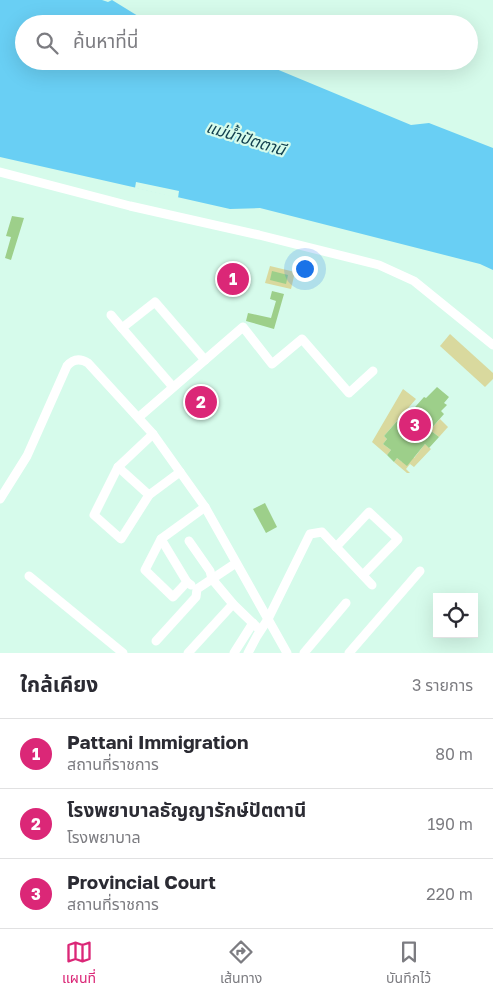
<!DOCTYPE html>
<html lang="th">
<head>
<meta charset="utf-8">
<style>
  body { margin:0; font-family:"Golos Text","Noto Sans Thai",sans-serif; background:#f7f7f7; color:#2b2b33 }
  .controls { position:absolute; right:15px; bottom:15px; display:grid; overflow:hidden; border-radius:0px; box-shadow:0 5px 20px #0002 }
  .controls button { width:45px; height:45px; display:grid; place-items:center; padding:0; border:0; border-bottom:1px solid #e1e1e2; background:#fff; color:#2b2b33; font:25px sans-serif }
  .you { position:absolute; left:304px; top:268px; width:18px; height:18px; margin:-12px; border:4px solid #fff; border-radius:50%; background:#1a73e8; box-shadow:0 0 0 8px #1a73e833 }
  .badge { display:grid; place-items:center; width:32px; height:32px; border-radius:50%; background:#db2777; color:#fff; font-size:16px; font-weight:700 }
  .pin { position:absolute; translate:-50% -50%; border:2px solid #fff; box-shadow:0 1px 5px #0006 }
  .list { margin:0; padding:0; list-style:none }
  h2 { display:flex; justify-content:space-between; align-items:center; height:65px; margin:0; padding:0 20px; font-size:21px }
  h2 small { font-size:16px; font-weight:400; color:#7c7c81 }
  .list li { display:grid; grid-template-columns:32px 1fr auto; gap:15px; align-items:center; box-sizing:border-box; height:70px; padding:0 20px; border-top:1px solid #e1e1e2 }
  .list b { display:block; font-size:19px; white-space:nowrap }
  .list p { margin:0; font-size:16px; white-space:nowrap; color:#7c7c81 }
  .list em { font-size:16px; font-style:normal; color:#7c7c81 }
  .icon { flex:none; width:28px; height:28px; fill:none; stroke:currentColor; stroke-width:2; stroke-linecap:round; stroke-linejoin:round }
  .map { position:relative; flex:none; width:493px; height:653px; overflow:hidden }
  .search { position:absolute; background:#fff; box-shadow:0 5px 20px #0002; left:15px; right:15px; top:15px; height:55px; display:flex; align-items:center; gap:12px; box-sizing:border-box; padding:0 18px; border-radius:28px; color:#7c7c81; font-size:19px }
  .sheet { height:275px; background:#fff }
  nav { display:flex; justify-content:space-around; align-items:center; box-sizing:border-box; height:70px; border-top:1px solid #e1e1e2; background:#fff; font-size:14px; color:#7c7c81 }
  nav a { display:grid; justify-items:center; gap:2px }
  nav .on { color:#db2777 }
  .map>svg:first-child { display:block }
  .green { fill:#d9d99e }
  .water { fill:#69cff4 }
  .pier { fill:#d6fbeb }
  .building { fill:#9dcf8a }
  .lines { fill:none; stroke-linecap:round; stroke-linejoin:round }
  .minor { stroke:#fff; stroke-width:9 }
  .labels { text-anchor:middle; stroke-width:4.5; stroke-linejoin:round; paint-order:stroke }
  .water-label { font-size:16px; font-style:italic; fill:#12404f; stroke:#d6fbeb }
</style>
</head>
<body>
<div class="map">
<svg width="493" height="653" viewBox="0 0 493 653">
  <rect width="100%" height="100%" fill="#d6fbeb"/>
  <g class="green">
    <path d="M270,266L295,272L291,289L265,283Z"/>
    <path d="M450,334L493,373V379L485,387L440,346Z"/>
    <path d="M403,389L416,399L384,436L387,439L383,444L391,450L387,455L372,442Z"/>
    <path d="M440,419L448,427L439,437L430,430Z"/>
    <path d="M425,444L431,449L414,467L410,464L406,469L410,473H407L394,462L397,458L402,462L410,455L414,458Z"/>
  </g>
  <path class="water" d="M0,0H102L108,2L112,0L151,24H24V61H257L411,125L429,123L493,148V270L480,264L260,208L230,209L0,157Z"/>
  <path class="pier" d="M136,182L179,191L178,198L135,188Z"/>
  <g class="building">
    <path d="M12,216L24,218L11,260L5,258L11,237L6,236Z"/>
    <path d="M231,267L246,272L243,288L220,283L222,268L230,269Z"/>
    <path d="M272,271L288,275L286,284L270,280Z"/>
    <path d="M272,291L284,294L274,329L246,321L248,313L271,318L276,301L270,299Z"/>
    <path d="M437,387L449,397L444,403L447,405L441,411L444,414L430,430L439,437L429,448L425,444L407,466L397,458L394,462L387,455L391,450L383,444L387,439L384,436L405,412L408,415L424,397L426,398Z"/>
    <path d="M265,503L277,527L266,533L253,509Z"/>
  </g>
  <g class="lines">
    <g class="minor">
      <path d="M0,172L130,206L259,235L379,265L414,281L493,345"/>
      <path d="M111,315L122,328"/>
      <path d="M173,387L122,328L155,302L205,360"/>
      <path d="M139,417L243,327L272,364L302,339L349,393L373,371"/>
      <path d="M153,434L118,467L94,515L121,539L149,495L180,472"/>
      <path d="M118,467L149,495"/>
      <path d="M0,499L27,456L67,366C73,359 80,358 88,363L153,434L205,507L287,653"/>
      <path d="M161,539L187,582L191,585"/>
      <path d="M189,541L210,571L212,579L233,604L260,630"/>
      <path d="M336,547L369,512L398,539L363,575"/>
      <path d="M29,576L123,653"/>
      <path d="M187,582L173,597L145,570L161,539L205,507"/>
      <path d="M156,641L196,597L197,589L236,563"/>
      <path d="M188,653L233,604"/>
      <path d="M234,653L253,623"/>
      <path d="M248,653L257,636L268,619L310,534L322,532L372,585"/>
      <path d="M304,653L346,603"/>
      <path d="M349,653L420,571"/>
    </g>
  </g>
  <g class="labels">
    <g class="water-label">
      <text transform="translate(246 138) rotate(17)" y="6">แม่น้ำปัตตานี</text>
    </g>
  </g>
</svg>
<div class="controls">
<button><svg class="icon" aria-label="locate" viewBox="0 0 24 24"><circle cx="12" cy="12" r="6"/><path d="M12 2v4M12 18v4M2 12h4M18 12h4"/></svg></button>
</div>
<div class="you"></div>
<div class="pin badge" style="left:233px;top:279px">1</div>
<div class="pin badge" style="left:201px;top:402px">2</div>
<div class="pin badge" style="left:415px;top:425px">3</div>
<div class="search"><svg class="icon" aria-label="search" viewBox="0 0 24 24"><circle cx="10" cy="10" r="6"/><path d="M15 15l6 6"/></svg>ค้นหาที่นี่</div>
</div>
<section class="sheet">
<h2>ใกล้เคียง<small>3 รายการ</small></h2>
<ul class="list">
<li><span class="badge">1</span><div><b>Pattani Immigration</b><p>สถานที่ราชการ</p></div><em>80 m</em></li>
<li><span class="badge">2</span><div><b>โรงพยาบาลธัญญารักษ์ปัตตานี</b><p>โรงพยาบาล</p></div><em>190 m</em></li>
<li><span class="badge">3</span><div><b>Provincial Court</b><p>สถานที่ราชการ</p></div><em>220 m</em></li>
</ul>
</section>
<nav>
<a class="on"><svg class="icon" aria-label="map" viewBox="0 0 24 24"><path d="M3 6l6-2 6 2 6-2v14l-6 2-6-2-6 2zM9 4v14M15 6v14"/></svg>แผนที่</a>
<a><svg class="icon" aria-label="directions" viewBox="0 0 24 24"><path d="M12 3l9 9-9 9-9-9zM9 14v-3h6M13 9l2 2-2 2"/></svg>เส้นทาง</a>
<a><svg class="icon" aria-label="saved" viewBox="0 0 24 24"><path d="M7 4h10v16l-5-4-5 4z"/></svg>บันทึกไว้</a>
</nav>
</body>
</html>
